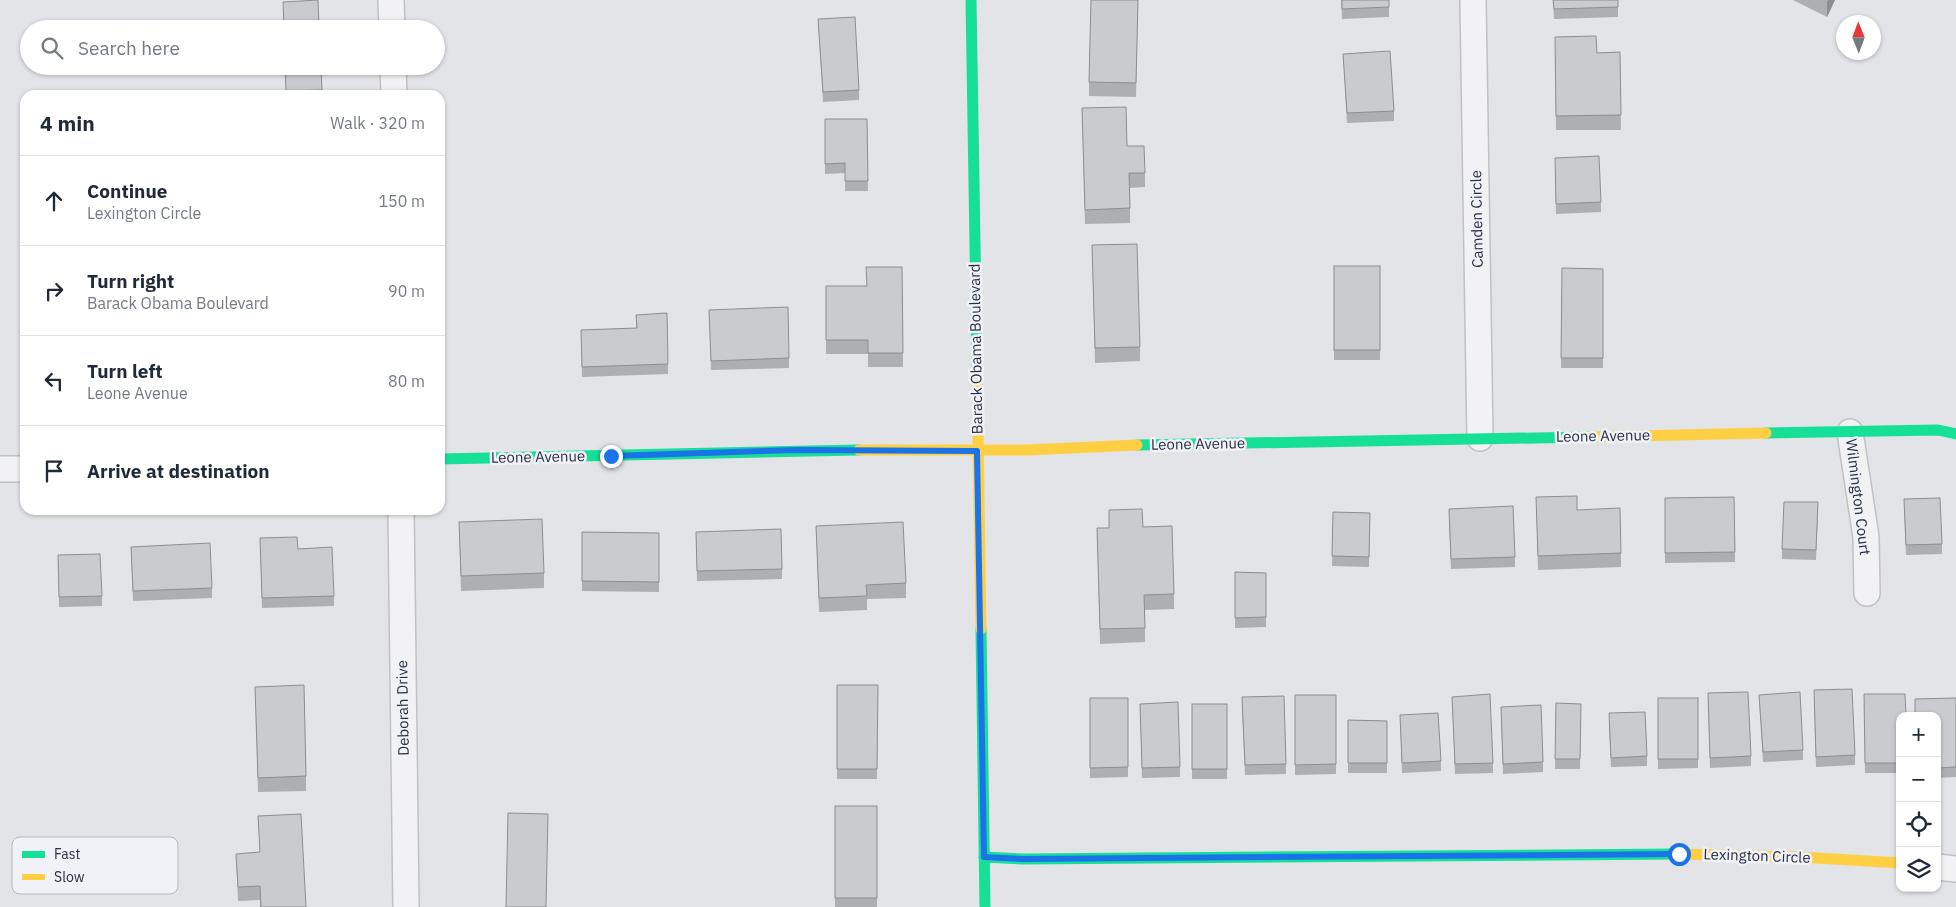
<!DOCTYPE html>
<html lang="en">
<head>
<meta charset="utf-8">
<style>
  body { margin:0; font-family:"IBM Plex Sans",sans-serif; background:#f2f2f3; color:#1f2937 }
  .controls { position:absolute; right:15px; bottom:15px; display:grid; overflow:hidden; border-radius:10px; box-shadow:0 1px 4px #0004 }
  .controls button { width:45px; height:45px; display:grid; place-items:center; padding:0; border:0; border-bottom:1px solid #e0e1e3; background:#fff; color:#1f2937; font:25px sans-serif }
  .compass { position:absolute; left:1836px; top:15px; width:45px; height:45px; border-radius:50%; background:#fff; box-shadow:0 1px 4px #0004; rotate:359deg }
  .stop { position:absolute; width:15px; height:15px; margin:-11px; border:4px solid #1a73e8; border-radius:50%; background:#fff }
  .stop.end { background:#1a73e8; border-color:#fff; box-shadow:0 1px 5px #0008 }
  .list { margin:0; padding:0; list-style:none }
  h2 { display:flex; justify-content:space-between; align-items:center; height:65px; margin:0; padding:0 20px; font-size:21px }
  h2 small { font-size:16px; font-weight:400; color:#747a83 }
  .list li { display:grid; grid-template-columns:32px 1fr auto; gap:15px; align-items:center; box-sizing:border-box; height:90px; padding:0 20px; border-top:1px solid #e0e1e3 }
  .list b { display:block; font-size:19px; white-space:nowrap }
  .list p { margin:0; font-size:16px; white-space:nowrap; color:#747a83 }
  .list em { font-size:16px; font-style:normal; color:#747a83 }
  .icon { flex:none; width:28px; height:28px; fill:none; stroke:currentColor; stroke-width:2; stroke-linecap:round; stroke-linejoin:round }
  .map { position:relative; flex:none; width:1956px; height:907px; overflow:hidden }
  .search { position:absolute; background:#fff; box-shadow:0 1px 4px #0004; left:20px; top:20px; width:425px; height:55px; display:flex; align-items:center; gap:12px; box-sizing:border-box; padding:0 18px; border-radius:28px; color:#747a83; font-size:19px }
  .panel { position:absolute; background:#fff; box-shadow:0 1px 4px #0004; left:20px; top:90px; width:425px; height:425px; border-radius:15px }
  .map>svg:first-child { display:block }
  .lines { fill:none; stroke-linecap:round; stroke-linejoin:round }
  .street-casing { stroke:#bfc1c5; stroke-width:28 }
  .street { stroke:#f2f2f4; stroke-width:25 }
  .fast { stroke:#16e098; stroke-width:11 }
  .slow { stroke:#ffcf43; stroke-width:11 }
  .wall { fill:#aeafb2 }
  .shaded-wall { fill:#8d8e91 }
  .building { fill:#cacbcf; stroke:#8d8e91 }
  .route { stroke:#1a73e8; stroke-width:6 }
  .labels { text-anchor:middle; stroke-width:5; stroke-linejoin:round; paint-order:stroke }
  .street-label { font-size:15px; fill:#292e41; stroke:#f0f2f7 }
  .key { fill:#f0f2f7; stroke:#b4b7c0; stroke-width:1 }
  .key-label { font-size:14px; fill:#292e41 }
</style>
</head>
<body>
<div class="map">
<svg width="1956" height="907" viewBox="0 0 1956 907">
  <rect width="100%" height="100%" fill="#e2e4e7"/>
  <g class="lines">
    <defs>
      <g id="street">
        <path d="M391,0L392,29"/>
        <path d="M1473,0L1480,438"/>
        <path d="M393,66L394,95"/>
        <path d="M1850,432L1866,537L1867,593"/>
        <path d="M0,469H25"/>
        <path d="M401,510L406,907"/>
        <path d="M1937,867L1956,869"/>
      </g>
    </defs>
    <use href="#street" class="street-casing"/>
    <use href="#street" class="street"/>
    <g class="fast">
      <path d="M971,0L977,367"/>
      <path d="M1766,433L1938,430L1956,434"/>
      <path d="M1137,445L1588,437"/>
      <path d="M440,459L859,450"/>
      <path d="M981,629L985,907"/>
      <path d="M984,857L1023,859L1677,854"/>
    </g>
    <g class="slow">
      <path d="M977,367L981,629"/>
      <path d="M1588,437L1766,433"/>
      <path d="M859,450H1027L1137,445"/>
      <path d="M1677,854L1800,857L1900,863"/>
    </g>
  </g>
  <g class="wall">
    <path d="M1138,0L1136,97L1089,96V82Z"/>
    <path d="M1341,0H1389V17L1342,19Z"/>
    <path d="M1553,0H1618V17L1554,19Z"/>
    <path d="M1793,0H1835L1827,17Z"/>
    <path d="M818,19L859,90V100L823,102Z"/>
    <path d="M1555,37L1597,53L1620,52L1621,130H1556Z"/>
    <path d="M1343,54L1394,111V121L1347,123Z"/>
    <path d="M285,66H321L322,95H286Z"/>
    <path d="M1082,108L1127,146L1145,173V187L1130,188V223L1085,224Z"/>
    <path d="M825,119H867L868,191H845V173L825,174Z"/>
    <path d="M1555,168L1601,202V212L1556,214Z"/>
    <path d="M1092,245L1140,347V361L1095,363Z"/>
    <rect x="1334" y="266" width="46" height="94"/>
    <path d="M902,267L903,367H868V354H826V286H867Z"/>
    <path d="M1562,268L1603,269V368H1561Z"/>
    <path d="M709,310L789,358V368L711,370Z"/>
    <path d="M636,315L668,364V374L582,377L581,330L636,328Z"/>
    <path d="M1536,497L1577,510L1621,553V567L1538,570Z"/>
    <path d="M1734,497L1735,562L1665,563V498Z"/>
    <path d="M1904,509L1942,544V554L1906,555Z"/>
    <path d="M1109,510L1143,527L1174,594V609L1145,610V642L1100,644L1097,528H1109Z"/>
    <path d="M1333,512L1370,513L1369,567L1332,566Z"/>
    <path d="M1818,512L1816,560L1782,559V549Z"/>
    <path d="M1449,519L1515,557V567L1451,569Z"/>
    <path d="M459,522L544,573V588L461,591Z"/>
    <path d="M816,526L906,583V598L867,599V610L819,612Z"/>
    <path d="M582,532L659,533V592L582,591Z"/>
    <path d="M696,532L782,569V579L697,581Z"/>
    <path d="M260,538L298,549L334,596V606L262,608Z"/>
    <path d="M131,547L212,588V598L133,601Z"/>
    <path d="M58,555L102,596V606L59,607Z"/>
    <path d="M1235,572L1266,573V627L1235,628Z"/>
    <path d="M837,685H878L877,779H837Z"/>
    <path d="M255,687L306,776V791L258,792Z"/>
    <path d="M1864,694L1900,716V773H1865Z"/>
    <path d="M1295,695H1336V774L1295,775Z"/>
    <path d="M1759,695L1803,750V760L1763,762Z"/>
    <path d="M1452,697L1493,763V773L1455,774Z"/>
    <path d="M1090,698H1128V777L1090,778Z"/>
    <path d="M1658,698H1698V768L1658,769Z"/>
    <path d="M1956,698V777L1937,778V716H1915V699Z"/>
    <path d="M1814,700L1855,755V765L1816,767Z"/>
    <path d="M1556,703L1581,704L1580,769H1555Z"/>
    <path d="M1708,703L1751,756V766L1710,768Z"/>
    <path d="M1140,704L1180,767V777L1142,778Z"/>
    <rect x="1192" y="704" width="35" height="75"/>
    <path d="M1242,707L1286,764V774L1245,775Z"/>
    <path d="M1400,715L1441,761V771L1402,773Z"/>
    <path d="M1501,717L1543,762V772L1503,774Z"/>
    <path d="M1348,720L1387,721V773H1348Z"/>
    <path d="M1609,723L1647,756V766L1611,767Z"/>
    <rect x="835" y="806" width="42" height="101"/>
    <path d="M258,816L306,907H260V900L238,901L236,854L260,853Z"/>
  </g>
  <path class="shaded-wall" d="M1828,0H1835L1827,17V2Z"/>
  <g class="building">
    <path d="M318,0L319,29H284L283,2Z"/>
    <path d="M1091,0H1138L1136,83L1089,82Z"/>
    <path d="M1342,0H1389V7L1342,9Z"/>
    <path d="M1553,0H1618V7L1554,9Z"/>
    <path d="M855,17L859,90L823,92L818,19Z"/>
    <path d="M1596,36L1597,53L1620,52L1621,115L1556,116L1555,37Z"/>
    <path d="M1390,51L1394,111L1347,113L1343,54Z"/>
    <path d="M285,66H321L322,90L286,91Z"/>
    <path d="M1126,107L1127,146H1144L1145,173H1129L1130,208L1085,210L1082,108Z"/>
    <path d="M825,119H867L868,181H845V163L825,164Z"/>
    <path d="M1599,156L1601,202L1556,204L1555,158Z"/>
    <path d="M1137,244L1140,347L1095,348L1092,245Z"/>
    <rect x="1334" y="266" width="46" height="84"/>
    <path d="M866,267H902L903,353H868V340H826V286H867Z"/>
    <path d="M1562,268L1603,269V358H1561Z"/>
    <path d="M788,307L789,358L711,361L709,310Z"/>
    <path d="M667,313L668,364L582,367L581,330L637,328L636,315Z"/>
    <path d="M1577,496V510L1620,508L1621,553L1538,556L1536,497Z"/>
    <path d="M1734,497L1735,552L1665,553V498Z"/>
    <path d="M1940,498L1942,544L1906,545L1904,499Z"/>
    <path d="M1784,502H1818L1816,550L1782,549Z"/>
    <path d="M1513,506L1515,557L1451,559L1449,509Z"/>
    <path d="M1142,509L1143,527L1172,526L1174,594L1144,595L1145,628L1100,629L1097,528H1109V510Z"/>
    <path d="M1333,512L1370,513L1369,557L1332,556Z"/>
    <path d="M542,519L544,573L461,576L459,522Z"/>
    <path d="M903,522L906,583L866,585L867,596L819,598L816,526Z"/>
    <path d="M781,529L782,569L697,571L696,532Z"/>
    <path d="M582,532L659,533V582L582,581Z"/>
    <path d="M297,537L298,549L332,547L334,596L262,598L260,538Z"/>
    <path d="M210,543L212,588L133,591L131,547Z"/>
    <path d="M100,554L102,596L59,597L58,555Z"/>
    <path d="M1235,572L1266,573V617L1235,618Z"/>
    <path d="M304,685L306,776L258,778L255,687Z"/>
    <path d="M837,685H878L877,769H837Z"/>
    <path d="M1852,689L1855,755L1816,757L1814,690Z"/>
    <path d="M1748,692L1751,756L1710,758L1708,693Z"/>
    <path d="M1800,692L1803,750L1763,752L1759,695Z"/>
    <path d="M1490,694L1493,763L1455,764L1452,697Z"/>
    <path d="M1864,694H1905L1906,716H1900V763H1865Z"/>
    <path d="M1295,695H1336V764L1295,765Z"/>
    <path d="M1284,696L1286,764L1245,765L1242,697Z"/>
    <path d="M1090,698H1128V767L1090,768Z"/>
    <rect x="1658" y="698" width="40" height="61"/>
    <path d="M1956,698V767L1937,768V716H1915V699Z"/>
    <path d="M1178,702L1180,767L1142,768L1140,704Z"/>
    <path d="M1556,703L1581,704L1580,759H1555Z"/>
    <rect x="1192" y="704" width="35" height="65"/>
    <path d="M1541,705L1543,762L1503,764L1501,707Z"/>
    <path d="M1645,712L1647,756L1611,758L1609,713Z"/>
    <path d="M1438,713L1441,761L1402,763L1400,715Z"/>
    <path d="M1348,720L1387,721V763H1348Z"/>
    <rect x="835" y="806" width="42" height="92"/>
    <path d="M508,813L548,814L546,907H506Z"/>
    <path d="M301,814L306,907H261L260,886L238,887L236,854L260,852L258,816Z"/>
  </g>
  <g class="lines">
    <path class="route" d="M611,456L796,450L977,451L984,857L1023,859L1679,854"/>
  </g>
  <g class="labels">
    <g class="street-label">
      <text transform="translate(1477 219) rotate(-91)" y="5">Camden Circle</text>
      <text transform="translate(976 349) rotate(-91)" y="5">Barack Obama Boulevard</text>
      <text transform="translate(1603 436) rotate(-1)" y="5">Leone Avenue</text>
      <text transform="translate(1198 444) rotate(-1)" y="5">Leone Avenue</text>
      <text transform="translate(538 457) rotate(-1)" y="5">Leone Avenue</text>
      <text transform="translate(1858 497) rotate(83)" y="5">Wilmington Court</text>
      <text transform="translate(403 708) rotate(-91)" y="5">Deborah Drive</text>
      <text transform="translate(1757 856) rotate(2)" y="5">Lexington Circle</text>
    </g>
  </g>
  <rect x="12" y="837" width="166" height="57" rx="8" class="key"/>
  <rect x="22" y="851" width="23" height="7" fill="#16e098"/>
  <rect x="22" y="874" width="23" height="6" fill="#ffcf43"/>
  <g class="key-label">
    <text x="54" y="859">Fast</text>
    <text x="54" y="882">Slow</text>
  </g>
</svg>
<div class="controls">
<button>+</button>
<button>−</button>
<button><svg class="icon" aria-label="locate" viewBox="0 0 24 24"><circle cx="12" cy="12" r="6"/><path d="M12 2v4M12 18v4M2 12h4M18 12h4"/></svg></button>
<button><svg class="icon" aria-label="layers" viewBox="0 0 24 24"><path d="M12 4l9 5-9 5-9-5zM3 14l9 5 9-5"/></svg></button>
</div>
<svg class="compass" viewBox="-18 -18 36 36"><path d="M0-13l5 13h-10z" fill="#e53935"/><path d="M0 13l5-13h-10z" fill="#747a83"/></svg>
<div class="stop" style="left:1679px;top:854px"></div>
<div class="stop end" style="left:611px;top:456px"></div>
<div class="search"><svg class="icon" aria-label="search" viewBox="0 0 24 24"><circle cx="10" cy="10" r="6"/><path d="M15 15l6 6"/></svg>Search here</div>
<section class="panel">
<h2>4 min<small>Walk · 320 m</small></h2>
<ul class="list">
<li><svg class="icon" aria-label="ahead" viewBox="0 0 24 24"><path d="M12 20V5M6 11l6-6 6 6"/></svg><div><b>Continue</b><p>Lexington Circle</p></div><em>150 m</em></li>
<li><svg class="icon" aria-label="right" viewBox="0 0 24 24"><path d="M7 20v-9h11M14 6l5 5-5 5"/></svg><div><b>Turn right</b><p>Barack Obama Boulevard</p></div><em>90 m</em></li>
<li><svg class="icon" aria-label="left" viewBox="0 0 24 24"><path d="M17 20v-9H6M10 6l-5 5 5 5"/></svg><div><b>Turn left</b><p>Leone Avenue</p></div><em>80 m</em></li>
<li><svg class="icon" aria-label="arrive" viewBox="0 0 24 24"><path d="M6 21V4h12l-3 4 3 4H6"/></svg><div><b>Arrive at destination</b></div></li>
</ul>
</section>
</div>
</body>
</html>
